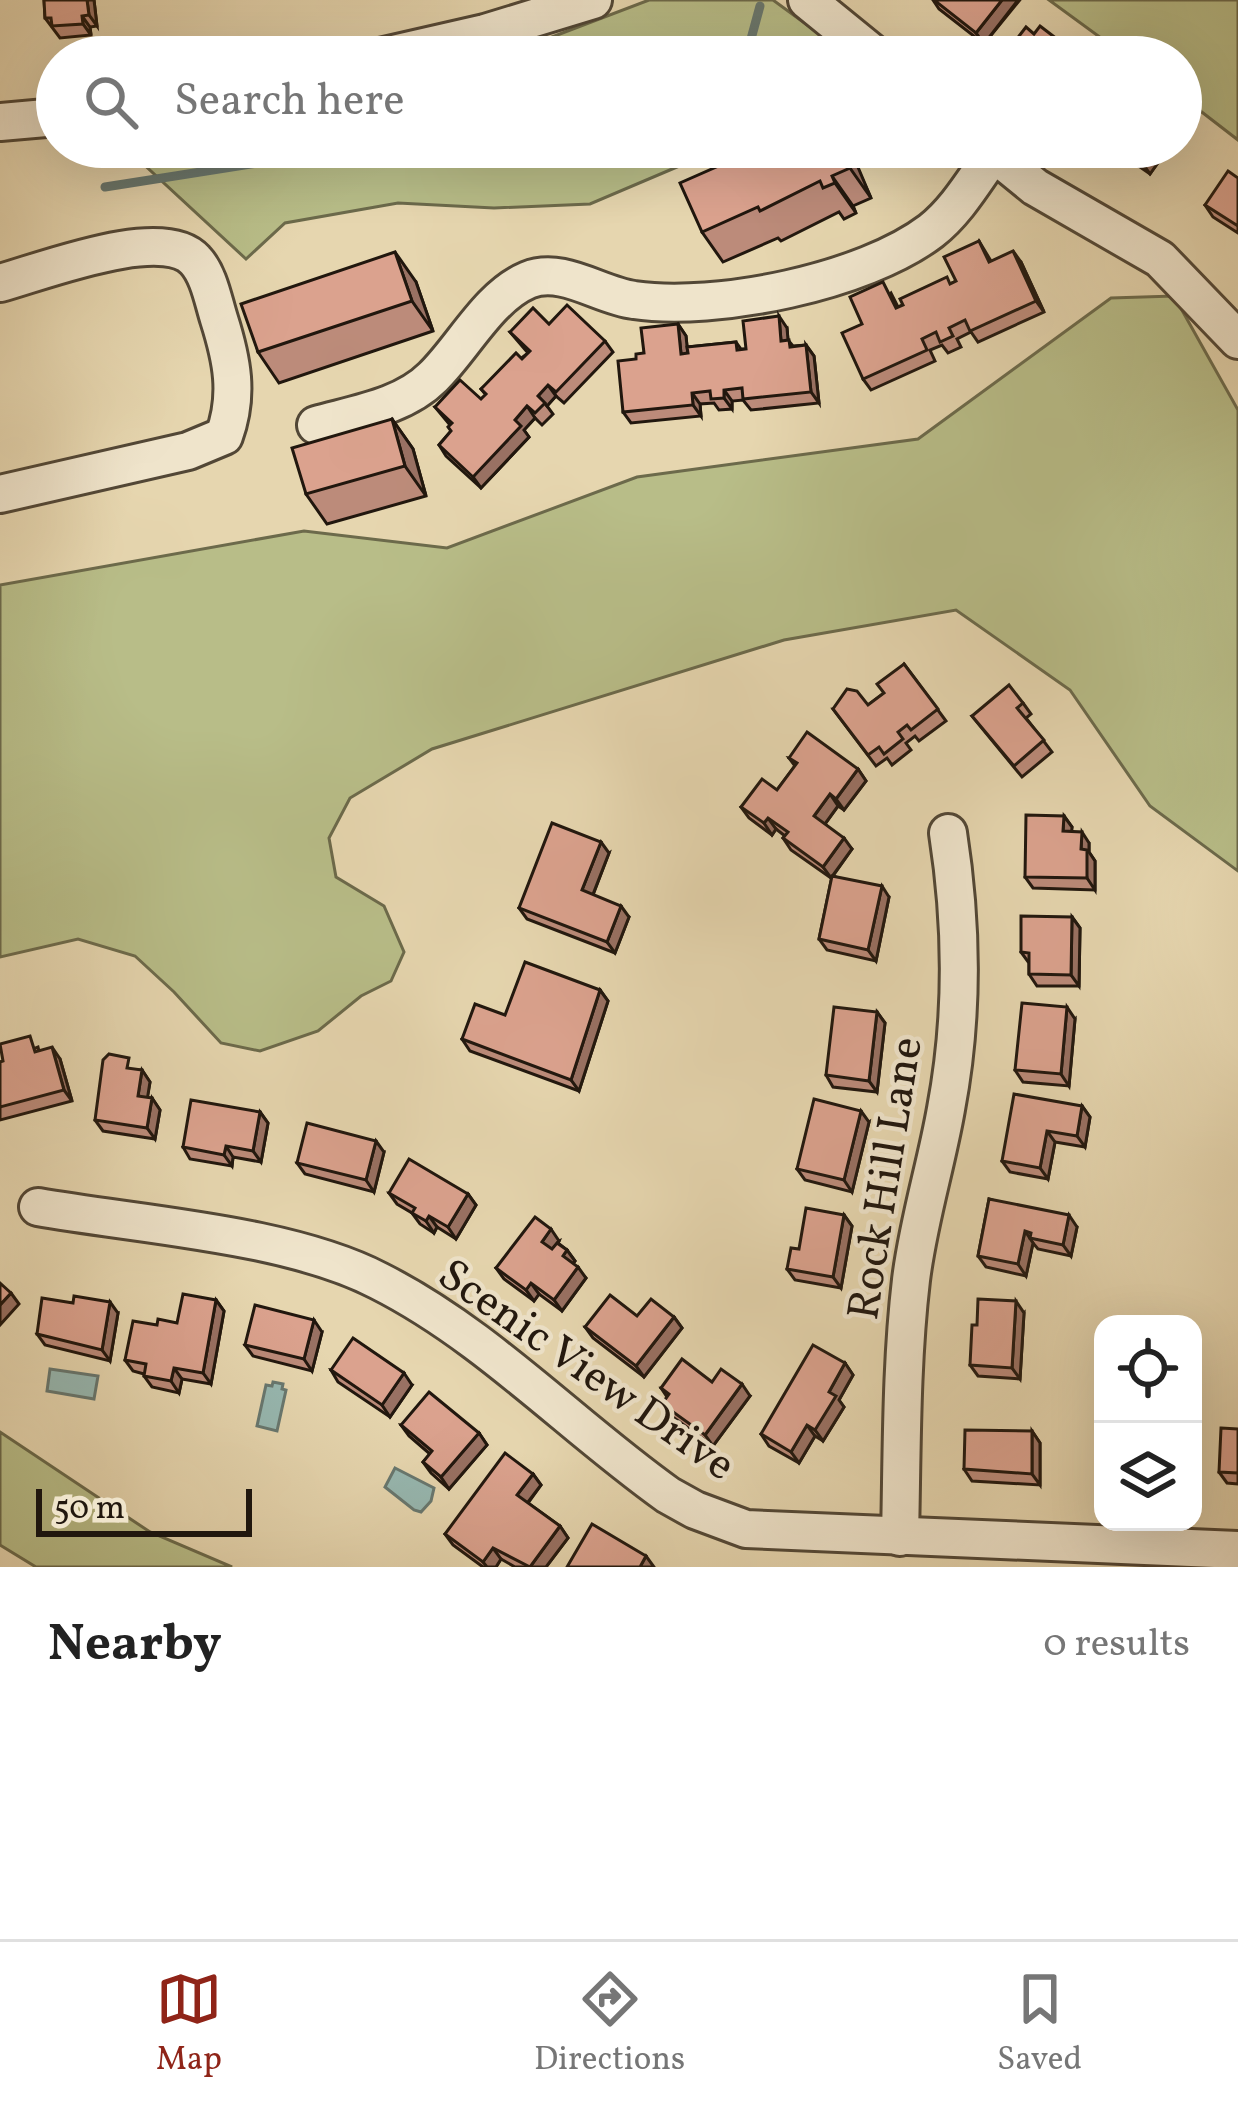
<!DOCTYPE html>
<html lang="en">
<head>
<meta charset="utf-8">
<style>
  body { margin:0; font-family:Vollkorn,serif; background:#f2f2f2; color:#222 }
  .controls { position:absolute; right:36px; bottom:36px; display:grid; overflow:hidden; border-radius:24px; box-shadow:0 12px 48px #0002 }
  .controls button { width:108px; height:108px; display:grid; place-items:center; padding:0; border:0; border-bottom:3px solid #e0e0e0; background:#fff; color:#222; font:60px sans-serif }
  .scale { position:absolute; left:36px; bottom:30px; width:216px; box-sizing:border-box; padding-left:12px; border:6px solid #21170e; border-top:0; font-size:33px; line-height:42px; white-space:nowrap; color:#21170e; -webkit-text-stroke:9px #efe4cb; paint-order:stroke }
  .list { margin:0; padding:0; list-style:none }
  h2 { display:flex; justify-content:space-between; align-items:center; height:156px; margin:0; padding:0 48px; font-size:51px }
  h2 small { font-size:39px; font-weight:400; color:#767676 }
  .icon { flex:none; width:66px; height:66px; fill:none; stroke:currentColor; stroke-width:2; stroke-linecap:round; stroke-linejoin:round }
  .map { position:relative; flex:none; width:1238px; height:1567px; overflow:hidden }
  .search { position:absolute; background:#fff; box-shadow:0 12px 48px #0002; left:36px; right:36px; top:36px; height:132px; display:flex; align-items:center; gap:30px; box-sizing:border-box; padding:0 42px; border-radius:66px; color:#767676; font-size:45px }
  .sheet { height:372px; background:#fff }
  nav { display:flex; justify-content:space-around; align-items:center; box-sizing:border-box; height:168px; border-top:3px solid #e0e0e0; background:#fff; font-size:33px; color:#767676 }
  nav a { display:grid; justify-items:center; gap:6px }
  nav .on { color:#8f2418 }
  .map>svg:first-child { display:block }
  .green { fill:#b8bd88; stroke:#6c6a4b; stroke-width:3 }
  .water { fill:#97b8b1; stroke:#687870; stroke-width:3 }
  .lines { fill:none; stroke-linecap:round; stroke-linejoin:round }
  .stream { stroke:#687870; stroke-width:9 }
  .minor-casing { stroke:#524736; stroke-width:42 }
  .minor { stroke:#efe4cb; stroke-width:36 }
  .wall { fill:#bc8b7a; stroke:#21170e; stroke-width:3 }
  .shaded-wall { fill:#997163; stroke:#21170e; stroke-width:3 }
  .building { fill:#dba28e; stroke:#21170e; stroke-width:3 }
  .labels { text-anchor:middle; stroke-width:9; stroke-linejoin:round; paint-order:stroke }
  .street-label { font-size:45px; fill:#21170e; stroke:#efe4cb }
</style>
</head>
<body>
<div class="map">
<svg width="1238" height="1567" viewBox="0 0 1238 1567">
  <rect width="100%" height="100%" fill="#e6d6af"/>
  <filter id="stains"><feTurbulence type="fractalNoise" baseFrequency=".00167" numOctaves="4"/><feColorMatrix values="0 0 0 0 .2 0 0 0 0 .09 0 0 0 0 .02 0 0 0 .5 -.17"/></filter>
  <radialGradient id="worn" r=".72"><stop offset=".6" stop-color="#630" stop-opacity="0"/><stop offset="1" stop-color="#630" stop-opacity=".3"/></radialGradient>
  <g class="green">
    <path d="M649,0H773L851,57H489L510,53Z"/>
    <path d="M1049,0H1238V140L1181,96V57H1127Z"/>
    <path d="M125,147H724L590,204L494,208L398,203L285,223L246,259Z"/>
    <path d="M1174,296L1238,410V871L1150,806L1070,690L956,610L784,640L432,749L350,798L329,838L336,877L384,906L404,952L391,981L361,996L318,1031L260,1051L221,1043L174,992L135,956L78,939L0,957V585L304,531L447,548L637,477L918,439L1111,298Z"/>
    <path d="M0,1432L150,1532L232,1567H36L0,1545Z"/>
  </g>
  <g class="water">
    <path d="M50,1369L98,1376L94,1399L47,1391Z"/>
    <path d="M273,1382L283,1384L282,1389L286,1390L277,1431L257,1426L266,1385L272,1386Z"/>
    <path d="M395,1468L434,1488L431,1501L421,1512L414,1510L385,1487Z"/>
  </g>
  <g class="lines">
    <g class="stream">
      <path d="M733,57L751,39L760,6"/>
      <path d="M105,187L258,163L316,147"/>
    </g>
    <defs>
      <g id="minor">
        <path d="M807,0L877,57"/>
        <path d="M380,57L485,33L593,0"/>
        <path d="M0,122L57,117"/>
        <path d="M986,147L1035,187L1160,259L1238,340"/>
        <path d="M0,283C41,272 163,224 195,260C209,275 213,300 219,319C232,360 239,395 224,436L188,451L0,494"/>
        <path d="M316,425C355,414 403,407 433,377C463,348 488,297 528,280C563,266 600,296 634,300C716,312 864,282 931,231C957,211 975,179 994,153"/>
        <path d="M38,1207C140,1225 289,1234 379,1281C486,1335 571,1426 668,1495L695,1510L746,1529L1238,1550"/>
        <path d="M900,1537C902,1452 901,1365 911,1280C918,1222 936,1166 946,1109C963,1019 962,923 948,833"/>
      </g>
    </defs>
    <use href="#minor" class="minor-casing"/>
    <use href="#minor" class="minor"/>
  </g>
  <g class="wall">
    <path d="M44,0H94L97,26L90,27L91,35L60,38L45,18Z"/>
    <path d="M933,0L1019,1L984,44L939,9Z"/>
    <path d="M777,147H848L871,198L853,206L856,213L844,219L839,212L781,241L778,238L723,262L702,232L730,161L734,166Z"/>
    <path d="M1111,147H1169L1150,174Z"/>
    <path d="M1238,178V233L1213,217L1205,205Z"/>
    <path d="M979,241L991,261L1021,262L1044,312L978,342L971,332L957,339L961,347L948,353L942,345L930,350L935,361L871,390L863,379L862,324L891,293L898,307L956,281Z"/>
    <path d="M416,282L433,331L279,383L258,352Z"/>
    <path d="M549,324L605,341L613,352L564,403L556,396L547,406L553,414L542,425L535,418L524,430L529,437L481,488L446,456L439,445L451,431L450,425L435,407L481,399L486,395L481,389L528,353L510,332Z"/>
    <path d="M678,324L686,336L687,347L736,342L741,349H746L787,328L788,340L793,346L806,345L814,356L819,403L751,410L743,400L732,401V409L719,410L714,403L700,404L701,416L631,423L623,412L636,359Z"/>
    <path d="M392,419L413,449L426,496L327,524L306,494Z"/>
    <path d="M904,664L946,721L919,741L915,736L906,743L911,750L892,765L887,758L876,766L833,709L868,705L884,693Z"/>
    <path d="M1023,703L1031,714L1026,718L1052,752L1022,777L972,716Z"/>
    <path d="M789,758L858,769L866,781L844,810L838,806L825,824L852,849L833,876L889,897L876,961L827,950L819,939L832,876L831,878L791,850L783,838L785,836L776,829L772,835L749,818L741,807L777,790L795,766Z"/>
    <path d="M1064,816L1072,827L1071,832L1089,843V852L1095,861V890L1033,888L1025,877Z"/>
    <path d="M609,853L593,895L629,917L615,953L527,919L519,908Z"/>
    <path d="M1072,917L1080,928L1079,986H1037L1029,974V963L1021,952Z"/>
    <path d="M600,990L608,1001L579,1091L470,1051L462,1039L505,1015Z"/>
    <path d="M877,1012L885,1023L877,1092L833,1087L826,1075Z"/>
    <path d="M1075,1019L1069,1086L1023,1082L1015,1070Z"/>
    <path d="M38,1047L39,1051L60,1059L72,1101L0,1120V1062Z"/>
    <path d="M137,1070H142L150,1082L147,1098H152L160,1110L155,1139L103,1131L95,1120Z"/>
    <path d="M1082,1106L1090,1117L1085,1147L1055,1142L1048,1179L1010,1172L1002,1161Z"/>
    <path d="M260,1112L268,1123L261,1162L233,1157L232,1166L190,1159L183,1147Z"/>
    <path d="M869,1122L852,1192L805,1180L797,1169Z"/>
    <path d="M384,1152L374,1192L305,1174L297,1163Z"/>
    <path d="M389,1193L468,1194L476,1205L456,1239L437,1227L434,1233L420,1224L412,1213L397,1204Z"/>
    <path d="M989,1199L1077,1227L1071,1256L1038,1249L1033,1243L1026,1276L986,1267L978,1256Z"/>
    <path d="M844,1215L852,1226L841,1288L795,1280L787,1269Z"/>
    <path d="M559,1241L558,1243L567,1250L575,1261L573,1264L586,1278L562,1311L539,1294L534,1301L504,1279L496,1268Z"/>
    <path d="M216,1300L224,1311L211,1384L182,1379L179,1393L152,1387L144,1376V1374L133,1371L125,1360L157,1325L177,1323Z"/>
    <path d="M118,1313L110,1361L45,1345L37,1334Z"/>
    <path d="M1024,1313L1020,1379L978,1376L970,1365Z"/>
    <path d="M674,1317L682,1328L644,1377L593,1338L585,1327Z"/>
    <path d="M322,1332L312,1371L253,1356L245,1345Z"/>
    <path d="M845,1363L853,1375L839,1400L844,1407L823,1441L815,1436L799,1463L769,1446L761,1434Z"/>
    <path d="M331,1370L412,1385L390,1417L338,1382Z"/>
    <path d="M712,1382L750,1396L713,1446L670,1415L662,1404L667,1397L661,1388Z"/>
    <path d="M401,1425L479,1433L487,1445L449,1489L431,1473L423,1462L430,1454L409,1436Z"/>
    <path d="M1238,1429V1484L1227,1483L1219,1472Z"/>
    <path d="M1032,1431L1040,1443V1485L972,1481L964,1469Z"/>
    <path d="M533,1474L541,1485L528,1503L560,1526L568,1538L546,1567H515L501,1559L496,1567H483L453,1545L445,1534Z"/>
  </g>
  <g class="shaded-wall">
    <path d="M87,0H94L97,26L89,15Z"/>
    <path d="M1002,0H1018L984,44L976,33Z"/>
    <path d="M82,16L90,27L91,35L83,24Z"/>
    <path d="M841,147H848L852,153L871,198L850,168Z"/>
    <path d="M1153,147H1169L1150,174L1142,163Z"/>
    <path d="M832,176L853,206L856,213L835,183Z"/>
    <path d="M1013,251L1021,262L1044,312L1036,301Z"/>
    <path d="M395,252L416,282L433,331L412,301Z"/>
    <path d="M779,316L787,328L789,352L781,341Z"/>
    <path d="M678,324L686,336L689,365L681,354Z"/>
    <path d="M806,345L814,356L819,403L811,392Z"/>
    <path d="M548,385L556,396L547,406L538,396Z"/>
    <path d="M724,390L732,401V409L724,398Z"/>
    <path d="M692,393L700,404L701,416L693,405Z"/>
    <path d="M527,406L535,418L524,430L529,437L481,488L473,477L515,420Z"/>
    <path d="M392,419L413,449L426,496L405,466Z"/>
    <path d="M858,769L866,781L844,810L836,799Z"/>
    <path d="M830,794L838,806L822,828L814,816Z"/>
    <path d="M1064,816L1072,827L1071,843L1063,831Z"/>
    <path d="M768,818L776,829L772,835L764,823Z"/>
    <path d="M1082,832L1089,843V852L1095,861V890L1087,878L1081,849Z"/>
    <path d="M844,838L852,849L831,878L823,867Z"/>
    <path d="M601,842L609,853L590,902L582,890Z"/>
    <path d="M882,886L889,897L876,961L868,950Z"/>
    <path d="M621,906L629,917L615,953L607,942Z"/>
    <path d="M1072,917L1080,928L1079,986L1071,975Z"/>
    <path d="M600,990L608,1001L579,1091L571,1080Z"/>
    <path d="M1067,1007L1075,1019L1069,1086L1061,1074Z"/>
    <path d="M877,1012L885,1023L877,1092L869,1081Z"/>
    <path d="M52,1047L60,1059L72,1101L64,1090Z"/>
    <path d="M142,1070L150,1082L146,1107L138,1096Z"/>
    <path d="M152,1098L160,1110L155,1139L147,1128Z"/>
    <path d="M1082,1106L1090,1117L1085,1147L1077,1136Z"/>
    <path d="M861,1111L869,1122L852,1192L844,1180Z"/>
    <path d="M260,1112L268,1123L261,1162L253,1151Z"/>
    <path d="M1047,1131L1055,1142L1048,1179L1040,1168Z"/>
    <path d="M376,1141L384,1152L374,1192L366,1180Z"/>
    <path d="M226,1146L233,1157L232,1166L224,1155Z"/>
    <path d="M468,1194L476,1205L456,1239L448,1227Z"/>
    <path d="M844,1215L852,1226L841,1288L833,1277Z"/>
    <path d="M1069,1215L1077,1227L1071,1256L1063,1245Z"/>
    <path d="M429,1216L437,1227L434,1233L426,1221Z"/>
    <path d="M551,1229L559,1241L550,1253L542,1242Z"/>
    <path d="M1025,1231L1033,1243L1026,1276L1018,1264Z"/>
    <path d="M567,1250L575,1261L570,1267L563,1256Z"/>
    <path d="M578,1267L586,1278L562,1311L554,1300Z"/>
    <path d="M531,1283L539,1294L534,1301L526,1290Z"/>
    <path d="M11,1293L19,1304L0,1325V1305Z"/>
    <path d="M216,1300L224,1311L211,1384L203,1373Z"/>
    <path d="M1016,1301L1024,1313L1020,1379L1012,1368Z"/>
    <path d="M110,1302L118,1313L110,1361L102,1350Z"/>
    <path d="M674,1317L682,1328L644,1377L636,1366Z"/>
    <path d="M314,1320L322,1332L312,1371L304,1359Z"/>
    <path d="M845,1363L853,1375L839,1400L844,1407L823,1441L815,1430L829,1392Z"/>
    <path d="M174,1368L182,1379L179,1393L171,1381Z"/>
    <path d="M404,1373L412,1385L390,1417L382,1405Z"/>
    <path d="M742,1384L750,1396L713,1446L705,1435Z"/>
    <path d="M807,1425L815,1436L799,1463L791,1452Z"/>
    <path d="M1032,1431L1040,1443V1485L1032,1474Z"/>
    <path d="M479,1433L487,1445L449,1489L441,1477Z"/>
    <path d="M533,1474L541,1485L525,1506L517,1495Z"/>
    <path d="M560,1526L568,1538L546,1567H530Z"/>
    <path d="M493,1548L501,1559L496,1567H487L483,1562Z"/>
    <path d="M646,1556L654,1567H640Z"/>
  </g>
  <g class="building">
    <path d="M44,0H87L89,15L82,16L83,24L52,26L51,18H45Z"/>
    <path d="M934,0H1002L976,33Z"/>
    <path d="M1040,26L1074,52L1070,57H1003L1026,27L1034,34Z"/>
    <path d="M777,147H841L850,168L832,176L835,183L823,188L820,181L760,211L758,207L702,232L680,183L730,161L732,166Z"/>
    <path d="M1119,147H1153L1142,163Z"/>
    <path d="M1228,171L1238,178V226L1205,205Z"/>
    <path d="M979,241L989,262L1013,251L1036,301L970,331L965,320L949,328L953,336L940,342L936,332L922,339L927,350L863,379L842,333L862,324L850,297L883,282L896,308L903,305L900,299L947,277L950,284L956,281L944,257Z"/>
    <path d="M395,252L412,301L258,352L241,304Z"/>
    <path d="M567,305L605,341L556,392L548,385L538,396L545,403L535,413L527,406L515,420L521,426L473,477L439,445L451,431L448,427L452,423L435,407L460,380L481,399L486,394L481,389L516,353L522,359L530,351L510,332L533,308L549,324Z"/>
    <path d="M779,316L781,341L789,340L790,347L806,345L811,392L743,399L742,388L724,390V398L711,399L710,391L692,393L693,405L623,412L618,361L636,359V354L644,353L641,328L678,324L681,354L688,353L687,347L736,342L737,350L746,349L743,321Z"/>
    <path d="M392,419L405,466L306,494L292,448Z"/>
    <path d="M904,664L938,709L911,730L907,725L898,732L903,739L884,754L879,747L868,755L833,709L847,689L857,691L868,705L884,693L877,684Z"/>
    <path d="M1009,685L1023,703L1017,708L1044,740L1014,766L972,716Z"/>
    <path d="M807,732L858,769L836,799L830,794L814,816L844,838L823,867L783,838L788,832L768,818L764,823L741,807L762,779L777,790L797,763L789,758Z"/>
    <path d="M1026,815L1064,816L1063,831L1082,832L1081,849L1087,850V878L1025,877Z"/>
    <path d="M552,823L601,842L582,890L621,906L607,942L519,908Z"/>
    <path d="M832,876L882,886L868,950L819,939Z"/>
    <path d="M1021,916L1072,917L1071,975L1029,974V953L1021,952Z"/>
    <path d="M525,962L600,990L571,1080L462,1039L475,1004L505,1015Z"/>
    <path d="M1022,1003L1067,1007L1061,1074L1015,1070Z"/>
    <path d="M834,1007L877,1012L869,1081L826,1075Z"/>
    <path d="M30,1036L35,1052L52,1047L64,1090L0,1107V1062L3,1061L0,1044Z"/>
    <path d="M109,1054L129,1058L127,1068L142,1070L138,1096L152,1098L147,1128L95,1120L103,1060Z"/>
    <path d="M1014,1094L1082,1106L1077,1136L1047,1131L1040,1168L1002,1161Z"/>
    <path d="M814,1099L861,1111L844,1180L797,1169Z"/>
    <path d="M191,1100L260,1112L253,1151L226,1146L224,1155L183,1147Z"/>
    <path d="M307,1123L376,1141L366,1180L297,1163Z"/>
    <path d="M409,1159L468,1194L448,1227L429,1216L426,1221L412,1213L415,1208L389,1193Z"/>
    <path d="M989,1199L1069,1215L1063,1245L1030,1238L1031,1233L1025,1231L1018,1264L978,1256Z"/>
    <path d="M806,1208L844,1215L833,1277L787,1269L791,1248L799,1249Z"/>
    <path d="M535,1217L551,1229L542,1242L552,1249L557,1243L567,1250L563,1256L578,1267L554,1300L531,1283L526,1290L496,1268Z"/>
    <path d="M0,1283L11,1293L0,1305Z"/>
    <path d="M183,1294L216,1300L203,1373L174,1368L171,1381L144,1376L146,1364L125,1360L133,1321L157,1325L158,1319L177,1323Z"/>
    <path d="M610,1295L637,1316L651,1299L674,1317L636,1366L585,1327Z"/>
    <path d="M74,1296L110,1302L102,1350L37,1334L42,1298L73,1303Z"/>
    <path d="M978,1299L1016,1301L1012,1368L970,1365L972,1325H977Z"/>
    <path d="M255,1305L314,1320L304,1359L245,1345Z"/>
    <path d="M353,1338L404,1373L382,1405L331,1370Z"/>
    <path d="M813,1345L845,1363L829,1392L836,1396L815,1430L807,1425L791,1452L761,1434Z"/>
    <path d="M682,1359L712,1382L721,1369L742,1384L705,1435L662,1404L669,1394L661,1388Z"/>
    <path d="M429,1392L479,1433L441,1477L423,1462L432,1451L401,1425Z"/>
    <path d="M1221,1428L1238,1429V1473L1219,1472Z"/>
    <path d="M965,1430L1032,1431V1474L964,1469Z"/>
    <path d="M505,1453L533,1474L517,1495L560,1526L530,1567L493,1548L483,1562L445,1534Z"/>
    <path d="M592,1524L646,1556L640,1567H567Z"/>
  </g>
  <g class="labels">
    <g class="street-label">
      <text transform="translate(883 1178) rotate(-81)" y="16">Rock Hill Lane</text>
      <text transform="translate(588 1368) rotate(35)" y="16">Scenic View Drive</text>
    </g>
  </g>
  <rect width="100%" height="100%" filter="url(#stains)"/>
  <rect width="100%" height="100%" fill="url(#worn)"/>
</svg>
<div class="controls">
<button><svg class="icon" aria-label="locate" viewBox="0 0 24 24"><circle cx="12" cy="12" r="6"/><path d="M12 2v4M12 18v4M2 12h4M18 12h4"/></svg></button>
<button><svg class="icon" aria-label="layers" viewBox="0 0 24 24"><path d="M12 4l9 5-9 5-9-5zM3 14l9 5 9-5"/></svg></button>
</div>
<div class="scale">50 m</div>
<div class="search"><svg class="icon" aria-label="search" viewBox="0 0 24 24"><circle cx="10" cy="10" r="6"/><path d="M15 15l6 6"/></svg>Search here</div>
</div>
<section class="sheet">
<h2>Nearby<small>0 results</small></h2>
<ul class="list">
</ul>
</section>
<nav>
<a class="on"><svg class="icon" aria-label="map" viewBox="0 0 24 24"><path d="M3 6l6-2 6 2 6-2v14l-6 2-6-2-6 2zM9 4v14M15 6v14"/></svg>Map</a>
<a><svg class="icon" aria-label="directions" viewBox="0 0 24 24"><path d="M12 3l9 9-9 9-9-9zM9 14v-3h6M13 9l2 2-2 2"/></svg>Directions</a>
<a><svg class="icon" aria-label="saved" viewBox="0 0 24 24"><path d="M7 4h10v16l-5-4-5 4z"/></svg>Saved</a>
</nav>
</body>
</html>
